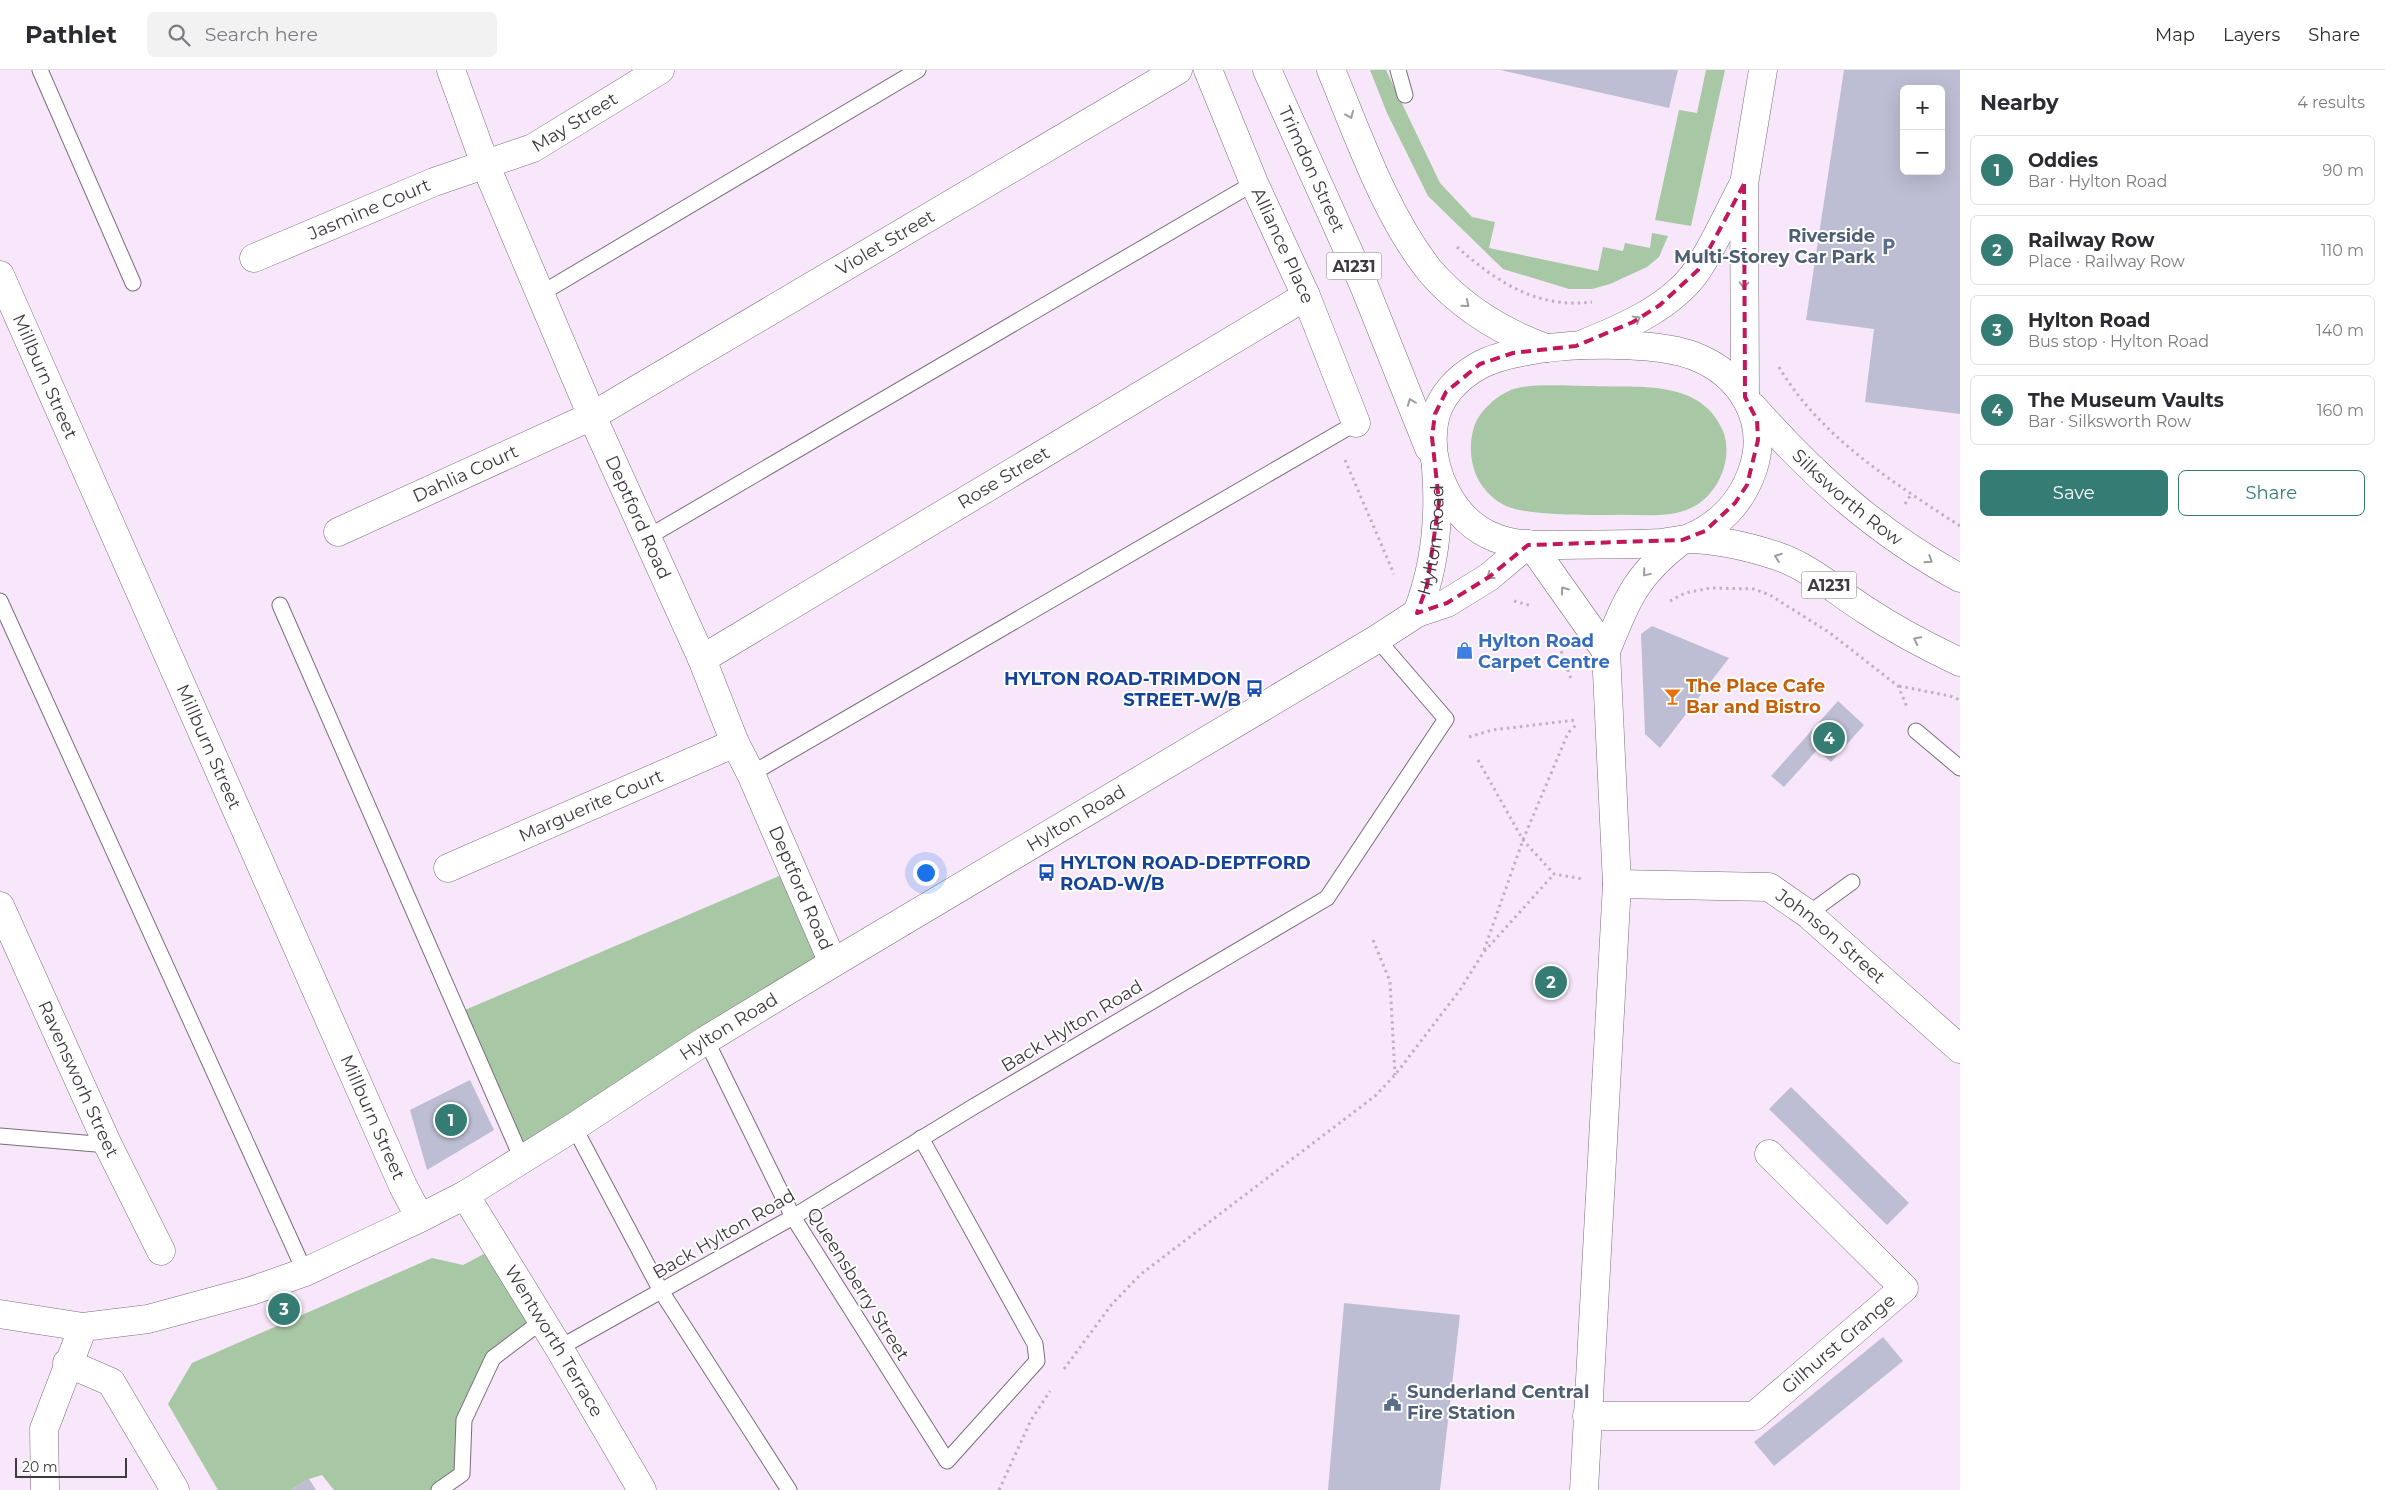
<!DOCTYPE html>
<html lang="en">
<head>
<meta charset="utf-8">
<style>
  body { margin:0; font-family:Montserrat,sans-serif; background:#f2f2f3; color:#2b2b33 }
  .controls { position:absolute; right:15px; top:15px; display:grid; overflow:hidden; border-radius:8px; box-shadow:0 5px 20px #0002 }
  .controls button { width:45px; height:45px; display:grid; place-items:center; padding:0; border:0; border-bottom:1px solid #e1e1e2; background:#fff; color:#2b2b33; font:25px sans-serif }
  .scale { position:absolute; left:15px; bottom:12px; width:112px; box-sizing:border-box; padding-left:5px; border:2px solid #3f3940; border-top:0; font-size:14px; line-height:18px; white-space:nowrap; color:#3f3940; -webkit-text-stroke:4px #fff; paint-order:stroke }
  .you { position:absolute; left:925px; top:802px; width:18px; height:18px; margin:-12px; border:4px solid #fff; border-radius:50%; background:#1a73e8; box-shadow:0 0 0 8px #1a73e833 }
  .badge { display:grid; place-items:center; width:32px; height:32px; border-radius:50%; background:#357c75; color:#fff; font-size:16px; font-weight:700 }
  .pin { position:absolute; translate:-50% -50%; border:2px solid #fff; box-shadow:0 1px 5px #0006 }
  .list { margin:0; padding:0; list-style:none }
  h2 { display:flex; justify-content:space-between; align-items:center; height:65px; margin:0; padding:0 20px; font-size:21px }
  h2 small { font-size:16px; font-weight:400; color:#7c7c81 }
  .list li { display:grid; grid-template-columns:32px 1fr auto; gap:15px; align-items:center; box-sizing:border-box; height:70px; margin:0 10px 10px; padding:0 10px; border:1px solid #e1e1e2; border-radius:8px }
  .list b { display:block; font-size:19px; white-space:nowrap }
  .list p { margin:0; font-size:16px; white-space:nowrap; color:#7c7c81 }
  .list em { font-size:16px; font-style:normal; color:#7c7c81 }
  .actions { display:flex; gap:10px; padding:15px 20px }
  .actions a { flex:1; padding:11px 0; border:1px solid #357c75; border-radius:8px; text-align:center; font-size:18px; color:#357c75 }
  .actions .main { background:#357c75; color:#fff }
  .icon { flex:none; width:28px; height:28px; fill:none; stroke:currentColor; stroke-width:2; stroke-linecap:round; stroke-linejoin:round }
  .map { position:relative; flex:none; width:1960px; height:1420px; overflow:hidden }
  header { display:flex; align-items:center; gap:30px; box-sizing:border-box; height:70px; padding:0 25px; background:#fff; border-bottom:1px solid #e1e1e2 }
  header strong { font-size:24px }
  nav { display:flex; gap:28px; margin-inline-start:auto; font-size:18px }
  .search { width:350px; height:45px; background:#f2f2f3; display:flex; align-items:center; gap:12px; box-sizing:border-box; padding:0 18px; border-radius:8px; color:#7c7c81; font-size:19px }
  main { display:flex }
  aside { flex:1; background:#fff }
  .map>svg:first-child { display:block }
  .green { fill:#a8c7a4 }
  .building { fill:#bdbdd3; fill-rule:evenodd }
  .lines { fill:none; stroke-linecap:round; stroke-linejoin:round }
  .lane-casing { stroke:#7b6d7d; stroke-width:17 }
  .street-casing { stroke:#7b6d7d; stroke-width:29 }
  .secondary-casing { stroke:#7b6d7d; stroke-width:29 }
  .highway-casing { stroke:#7b6d7d; stroke-width:29 }
  .path { stroke:#bfb1c0; stroke-width:3; stroke-dasharray:2.5 4; stroke-linecap:butt }
  .lane { stroke:#fff; stroke-width:15 }
  .street { stroke:#fff; stroke-width:28 }
  .secondary { stroke:#fff; stroke-width:28 }
  .highway { stroke:#fff; stroke-width:28 }
  .oneway { stroke:#9f9ca0 }
  .marked { fill:none; stroke:#c2185b; stroke-width:4; stroke-dasharray:10 6; stroke-linejoin:round }
  .labels { text-anchor:middle; stroke-width:4; stroke-linejoin:round; paint-order:stroke }
  .shield { fill:#fff; stroke:#797479; stroke-width:1 }
  .shield-label { font-size:16px; font-weight:bold; fill:#3f3940 }
  .street-label { font-size:18px; fill:#3f3940; stroke:#fff }
  .service-label { font-size:18px; font-weight:bold; fill:#4e5e75; stroke:#fff; text-anchor:end }
  .shop-label { font-size:18px; font-weight:bold; fill:#366cbe; stroke:#fff; text-anchor:start }
  .transit-label { font-size:18px; font-weight:bold; fill:#164399; stroke:#fff; text-anchor:end }
  .food-label { font-size:18px; font-weight:bold; fill:#c56008; stroke:#fff; text-anchor:start }
</style>
</head>
<body>
<header>
<strong>Pathlet</strong>
<div class="search"><svg class="icon" aria-label="search" viewBox="0 0 24 24"><circle cx="10" cy="10" r="6"/><path d="M15 15l6 6"/></svg>Search here</div>
<nav><a>Map</a><a>Layers</a><a>Share</a></nav>
</header>
<main>
<div class="map">
<svg width="1960" height="1420" viewBox="0 0 1960 1420">
  <rect width="100%" height="100%" fill="#f8e7fa"/>
  <g class="green">
    <path d="M1370,0H1386L1440,113L1472,147L1495,152L1489,178L1598,201L1603,177L1623,181L1625,173L1650,178L1652,163L1668,166L1659,187L1647,197L1610,214L1592,219H1569L1503,199L1428,126L1387,43Z"/>
    <path d="M1706,0H1725L1691,156L1655,150L1679,40L1697,43Z"/>
    <path d="M1593,316C1640,318 1701,309 1723,361C1734,388 1718,426 1691,438C1668,449 1638,444 1613,445C1588,445 1525,446 1504,435C1491,428 1482,418 1476,405C1470,389 1469,374 1474,357C1479,341 1498,324 1514,319C1533,313 1572,316 1593,316Z"/>
    <path d="M793,800L833,893L522,1089L458,943Z"/>
    <path d="M497,1177L542,1251L493,1288L464,1350L462,1404L439,1420H334L322,1405L309,1409L291,1420H218L168,1334L192,1293L432,1188L463,1195Z"/>
  </g>
  <g class="building">
    <path d="M1500,0H1678L1669,38Z"/>
    <path d="M1844,0H1960V344L1865,332L1874,259L1806,250ZM1904,19H1941V101H1904Z"/>
    <path d="M1652,556L1729,588L1660,678L1645,664L1641,564Z"/>
    <path d="M1838,631L1864,655L1831,692L1817,680L1784,717L1771,706Z"/>
    <path d="M1541,900L1561,901V924H1541Z"/>
    <path d="M470,1010L494,1060L427,1100L410,1040Z"/>
    <path d="M1791,1017L1909,1133L1887,1155L1769,1039Z"/>
    <path d="M1344,1233L1460,1245L1440,1420H1328Z"/>
    <path d="M1883,1267L1903,1291L1774,1396L1754,1372Z"/>
    <path d="M309,1409L316,1420H291Z"/>
  </g>
  <g class="lines">
    <defs>
      <g id="lane">
        <path d="M40,0L133,213"/>
        <path d="M1398,0L1405,25"/>
        <path d="M542,223L918,0"/>
        <path d="M648,467L1254,113"/>
        <path d="M0,531L305,1202"/>
        <path d="M280,535L522,1089"/>
        <path d="M1916,661L1960,698"/>
        <path d="M751,704L1356,353"/>
        <path d="M1808,844L1852,812"/>
        <path d="M706,970L793,1147L947,1391L1037,1291L1035,1274L921,1068"/>
        <path d="M574,1057L661,1221L789,1420"/>
        <path d="M0,1066L108,1075"/>
        <path d="M559,1278L793,1147L973,1037L1327,828L1446,649L1377,569"/>
        <path d="M439,1420L462,1404L464,1350L493,1288L542,1251"/>
      </g>
      <g id="street">
        <path id="s1" d="M451,0L485,94L592,346L702,589L735,673L751,704L833,893"/>
        <path id="s2" d="M1208,0L1254,113L1306,226L1356,353"/>
        <path id="s3" d="M254,188L434,112L533,78L660,0"/>
        <path id="s4" d="M0,205L403,1116L420,1148"/>
        <path id="s5" d="M338,462L592,346L1178,0"/>
        <path d="M1531,475L1606,581C1628,528 1635,506 1682,470"/>
        <path id="s6" d="M702,589L1306,226"/>
        <path id="s7" d="M448,798L735,673"/>
        <path id="s8" d="M1617,814L1769,817L1808,844L1960,979"/>
        <path id="s9" d="M0,836L108,1075L161,1181"/>
        <path id="s10" d="M465,1125L559,1278L642,1420"/>
        <path d="M67,1293L111,1312L175,1420"/>
        <path id="s11" d="M1587,1346H1754L1904,1218L1769,1084"/>
        <path d="M45,1420L44,1359L83,1257"/>
        <path d="M1584,1420L1617,814L1606,581"/>
      </g>
      <g id="secondary">
        <path d="M1580,275C1621,259 1673,237 1698,199C1715,173 1728,143 1743,115"/>
        <path d="M1745,327L1744,114L1763,0"/>
        <path id="s12" d="M1417,543C1436,495 1440,448 1436,398"/>
        <path id="s13" d="M0,1244L83,1257L148,1249L251,1221L305,1202L420,1148L465,1125L574,1057L706,970L833,893L1377,569L1417,543L1447,533L1489,507L1528,474"/>
      </g>
      <g id="highway">
        <path id="s14" d="M1267,0L1365,218L1429,378"/>
        <path d="M1331,0C1358,65 1386,146 1430,201C1461,237 1502,262 1546,278"/>
        <path id="s15" d="M1753,337C1815,407 1877,463 1960,508"/>
        <path d="M1687,469C1719,456 1742,432 1753,399C1769,350 1741,304 1694,286C1649,268 1522,272 1480,295C1458,307 1438,327 1434,353C1427,398 1452,452 1496,468C1516,476 1540,475 1561,475C1594,474 1628,475 1661,473C1670,472 1681,469 1690,469C1718,470 1750,477 1777,486C1810,497 1837,522 1867,541C1896,560 1928,577 1960,592"/>
      </g>
    </defs>
    <use href="#lane" class="lane-casing"/>
    <use href="#street" class="street-casing"/>
    <use href="#secondary" class="secondary-casing"/>
    <use href="#highway" class="highway-casing"/>
    <g class="path">
      <path d="M1457,177C1497,212 1537,239 1592,232"/>
      <path d="M1779,297C1820,367 1894,413 1960,456"/>
      <path d="M1345,390L1394,504"/>
      <path d="M1905,434L1912,423"/>
      <path d="M1514,531L1532,536"/>
      <path d="M1670,531L1685,523L1711,518L1754,519L1770,525L1830,563L1898,616L1907,637"/>
      <path d="M1559,575L1571,609"/>
      <path d="M1899,616L1950,626L1960,630"/>
      <path d="M1469,667L1492,660L1576,650"/>
      <path d="M1478,690L1523,770L1554,804L1583,809"/>
      <path d="M1373,870L1390,911L1395,1005"/>
      <path d="M1484,880L1523,770L1568,663L1576,655"/>
      <path d="M1064,1299L1112,1234L1141,1204L1375,1026L1395,1005L1460,920L1483,883L1554,804"/>
      <path d="M999,1420L1031,1350L1050,1321"/>
    </g>
    <use href="#lane" class="lane"/>
    <use href="#street" class="street"/>
    <use href="#secondary" class="secondary"/>
    <use href="#highway" class="highway"/>
  </g>
  <defs><path id="oneway-chevron" d="M-2-3.5L2.5 0L-2 3.5" fill="none" stroke-width="1.6" stroke-linecap="round" stroke-linejoin="round" transform="scale(1.25)"/></defs>
  <g class="oneway">
    <use href="#oneway-chevron" transform="translate(1350 45) rotate(67)"/>
    <use href="#oneway-chevron" transform="translate(1744 215) rotate(92)"/>
    <use href="#oneway-chevron" transform="translate(1466 234) rotate(39)"/>
    <use href="#oneway-chevron" transform="translate(1637 249) rotate(-31)"/>
    <use href="#oneway-chevron" transform="translate(1411 332) rotate(-111)"/>
    <use href="#oneway-chevron" transform="translate(1778 487) rotate(-160)"/>
    <use href="#oneway-chevron" transform="translate(1929 490) rotate(33)"/>
    <use href="#oneway-chevron" transform="translate(1646 503) rotate(130)"/>
    <use href="#oneway-chevron" transform="translate(1490 506) rotate(143)"/>
    <use href="#oneway-chevron" transform="translate(1564 520) rotate(-126)"/>
    <use href="#oneway-chevron" transform="translate(1917 570) rotate(-153)"/>
  </g>
  <path class="marked" d="M1744,114L1745,327L1757,350L1758,370L1747,415L1735,433L1705,461L1682,470L1528,475L1489,507L1447,533L1417,543L1427,516L1439,432L1432,367L1435,344L1446,322L1480,294L1513,283L1576,276L1633,252L1660,235L1698,200Z"/>
  <defs>
    <symbol id="parking-bare" viewBox="-9 -9 18 18"><path d="M-3.5-5.5H1a3.5 3.5 0 0 1 0 7H-1V5.5H-3.5ZM-1-3.4V-.6H.8a1.4 1.4 0 0 0 0-2.8Z" fill="#5c6f8a" stroke="#fff" stroke-width="2.5" paint-order="stroke"/></symbol>
    <symbol id="shop-bare" viewBox="-9 -9 18 18"><path d="M-5-2.5h2.3a2.7 3.5 0 0 1 5.4 0H5L5.5 6h-11ZM-1.5-2.5h3a1.5 2.3 0 0 0-3 0Z" fill="#3f7fe0" stroke="#fff" stroke-width="2.5" paint-order="stroke"/></symbol>
    <symbol id="bus-bare" viewBox="-9 -9 18 18"><path d="M-5-6H5V4H4V6H2V4H-2V6H-4V4H-5ZM-3.5-4V0h7V-4ZM-3.5 1.2v1.5H-2V1.2ZM2 1.2v1.5H3.5V1.2Z" fill="#1a4fb4" stroke="#fff" stroke-width="2.5" paint-order="stroke"/></symbol>
    <symbol id="bar-bare" viewBox="-9 -9 18 18"><path d="M-6-5H6L.8 .8V4.5H3.5V6h-7V4.5H-.8V.8Z" fill="#e8710a" stroke="#fff" stroke-width="2.5" paint-order="stroke"/></symbol>
    <symbol id="civic-bare" viewBox="-9 -9 18 18"><path d="M-.6-6.5H3V-4.5H.6V-3L4-1V1h2V6H-6V1h2V-1L-.6-3ZM-1.2 2.5V6h2.4V2.5Z" fill="#5c6f8a" stroke="#fff" stroke-width="2.5" paint-order="stroke"/></symbol>
  </defs>
  <g fill-rule="evenodd">
    <use href="#parking-bare" x="1876" y="164" width="25" height="25"/>
    <use href="#shop-bare" x="1452" y="568" width="25" height="25"/>
    <use href="#bus-bare" x="1242" y="606" width="25" height="25"/>
    <use href="#bar-bare" x="1660" y="614" width="25" height="25"/>
    <use href="#bus-bare" x="1034" y="790" width="25" height="25"/>
    <use href="#civic-bare" x="1380" y="1320" width="25" height="25"/>
  </g>
  <g class="labels">
    <g class="shield">
      <rect x="1326.5" y="182.5" width="55" height="27" rx="4"/>
      <rect x="1801.5" y="501.5" width="55" height="27" rx="4"/>
    </g>
    <g class="shield-label">
      <text x="1354" y="202">A1231</text>
      <text x="1829" y="521">A1231</text>
    </g>
    <g class="street-label">
      <text dy="6" stroke="none"><textPath href="#s3" startOffset="349">May Street</textPath></text>
      <text dy="6" stroke="none"><textPath href="#s14" startOffset="109">Trimdon Street</textPath></text>
      <text dy="6" stroke="none"><textPath href="#s3" startOffset="125">Jasmine Court</textPath></text>
      <text dy="6" stroke="none"><textPath href="#s5" startOffset="620">Violet Street</textPath></text>
      <text dy="6" stroke="none"><textPath href="#s2" startOffset="191">Alliance Place</textPath></text>
      <text dy="6" stroke="none"><textPath href="#s4" startOffset="111">Millburn Street</textPath></text>
      <text dy="6" stroke="none"><textPath href="#s5" startOffset="140">Dahlia Court</textPath></text>
      <text dy="6" stroke="none"><textPath href="#s6" startOffset="352">Rose Street</textPath></text>
      <text dy="6" stroke="none"><textPath href="#s15" startOffset="131">Silksworth Row</textPath></text>
      <text dy="6" stroke="none"><textPath href="#s1" startOffset="485">Deptford Road</textPath></text>
      <text dy="6" stroke="none"><textPath href="#s12" startOffset="75">Hylton Road</textPath></text>
      <text dy="6" stroke="none"><textPath href="#s4" startOffset="516">Millburn Street</textPath></text>
      <text dy="6" stroke="none"><textPath href="#s7" startOffset="156">Marguerite Court</textPath></text>
      <text dy="6" stroke="none"><textPath href="#s13" startOffset="1209">Hylton Road</textPath></text>
      <text dy="6" stroke="none"><textPath href="#s1" startOffset="890">Deptford Road</textPath></text>
      <text dy="6" stroke="none"><textPath href="#s8" startOffset="231">Johnson Street</textPath></text>
      <text transform="translate(1072 956) rotate(-31)" y="6">Back Hylton Road</text>
      <text dy="6" stroke="none"><textPath href="#s13" startOffset="804">Hylton Road</textPath></text>
      <text dy="6" stroke="none"><textPath href="#s9" startOffset="190">Ravensworh Street</textPath></text>
      <text dy="6" stroke="none"><textPath href="#s4" startOffset="921">Millburn Street</textPath></text>
      <text transform="translate(724 1164) rotate(-30)" y="6">Back Hylton Road</text>
      <text transform="translate(858 1214) rotate(58)" y="6">Queensberry Street</text>
      <text dy="6" stroke="none"><textPath href="#s10" startOffset="171">Wentworth Terrace</textPath></text>
      <text dy="6" stroke="none"><textPath href="#s11" startOffset="278">Gilhurst Grange</textPath></text>
    </g>
    <g class="service-label">
      <text x="1875" y="172">Riverside<tspan x="1875" dy="21">Multi-Storey Car Park</tspan></text>
      <text x="1407" y="1328" text-anchor="start">Sunderland Central<tspan x="1407" dy="21">Fire Station</tspan></text>
    </g>
    <g class="shop-label">
      <text x="1478" y="577">Hylton Road<tspan x="1478" dy="21">Carpet Centre</tspan></text>
    </g>
    <g class="transit-label">
      <text x="1241" y="615">HYLTON ROAD-TRIMDON<tspan x="1241" dy="21">STREET-W/B</tspan></text>
      <text x="1060" y="799" text-anchor="start">HYLTON ROAD-DEPTFORD<tspan x="1060" dy="21">ROAD-W/B</tspan></text>
    </g>
    <g class="food-label">
      <text x="1686" y="622">The Place Cafe<tspan x="1686" dy="21">Bar and Bistro</tspan></text>
    </g>
  </g>
</svg>
<div class="controls">
<button>+</button>
<button>−</button>
</div>
<div class="scale">20 m</div>
<div class="you"></div>
<div class="pin badge" style="left:451px;top:1050px">1</div>
<div class="pin badge" style="left:1551px;top:912px">2</div>
<div class="pin badge" style="left:284px;top:1239px">3</div>
<div class="pin badge" style="left:1829px;top:668px">4</div>
</div>
<aside>
<h2>Nearby<small>4 results</small></h2>
<ul class="list">
<li><span class="badge">1</span><div><b>Oddies</b><p>Bar · Hylton Road</p></div><em>90 m</em></li>
<li><span class="badge">2</span><div><b>Railway Row</b><p>Place · Railway Row</p></div><em>110 m</em></li>
<li><span class="badge">3</span><div><b>Hylton Road</b><p>Bus stop · Hylton Road</p></div><em>140 m</em></li>
<li><span class="badge">4</span><div><b>The Museum Vaults</b><p>Bar · Silksworth Row</p></div><em>160 m</em></li>
</ul>
<div class="actions"><a class="main">Save</a><a>Share</a></div>
</aside>
</main>
</body>
</html>
